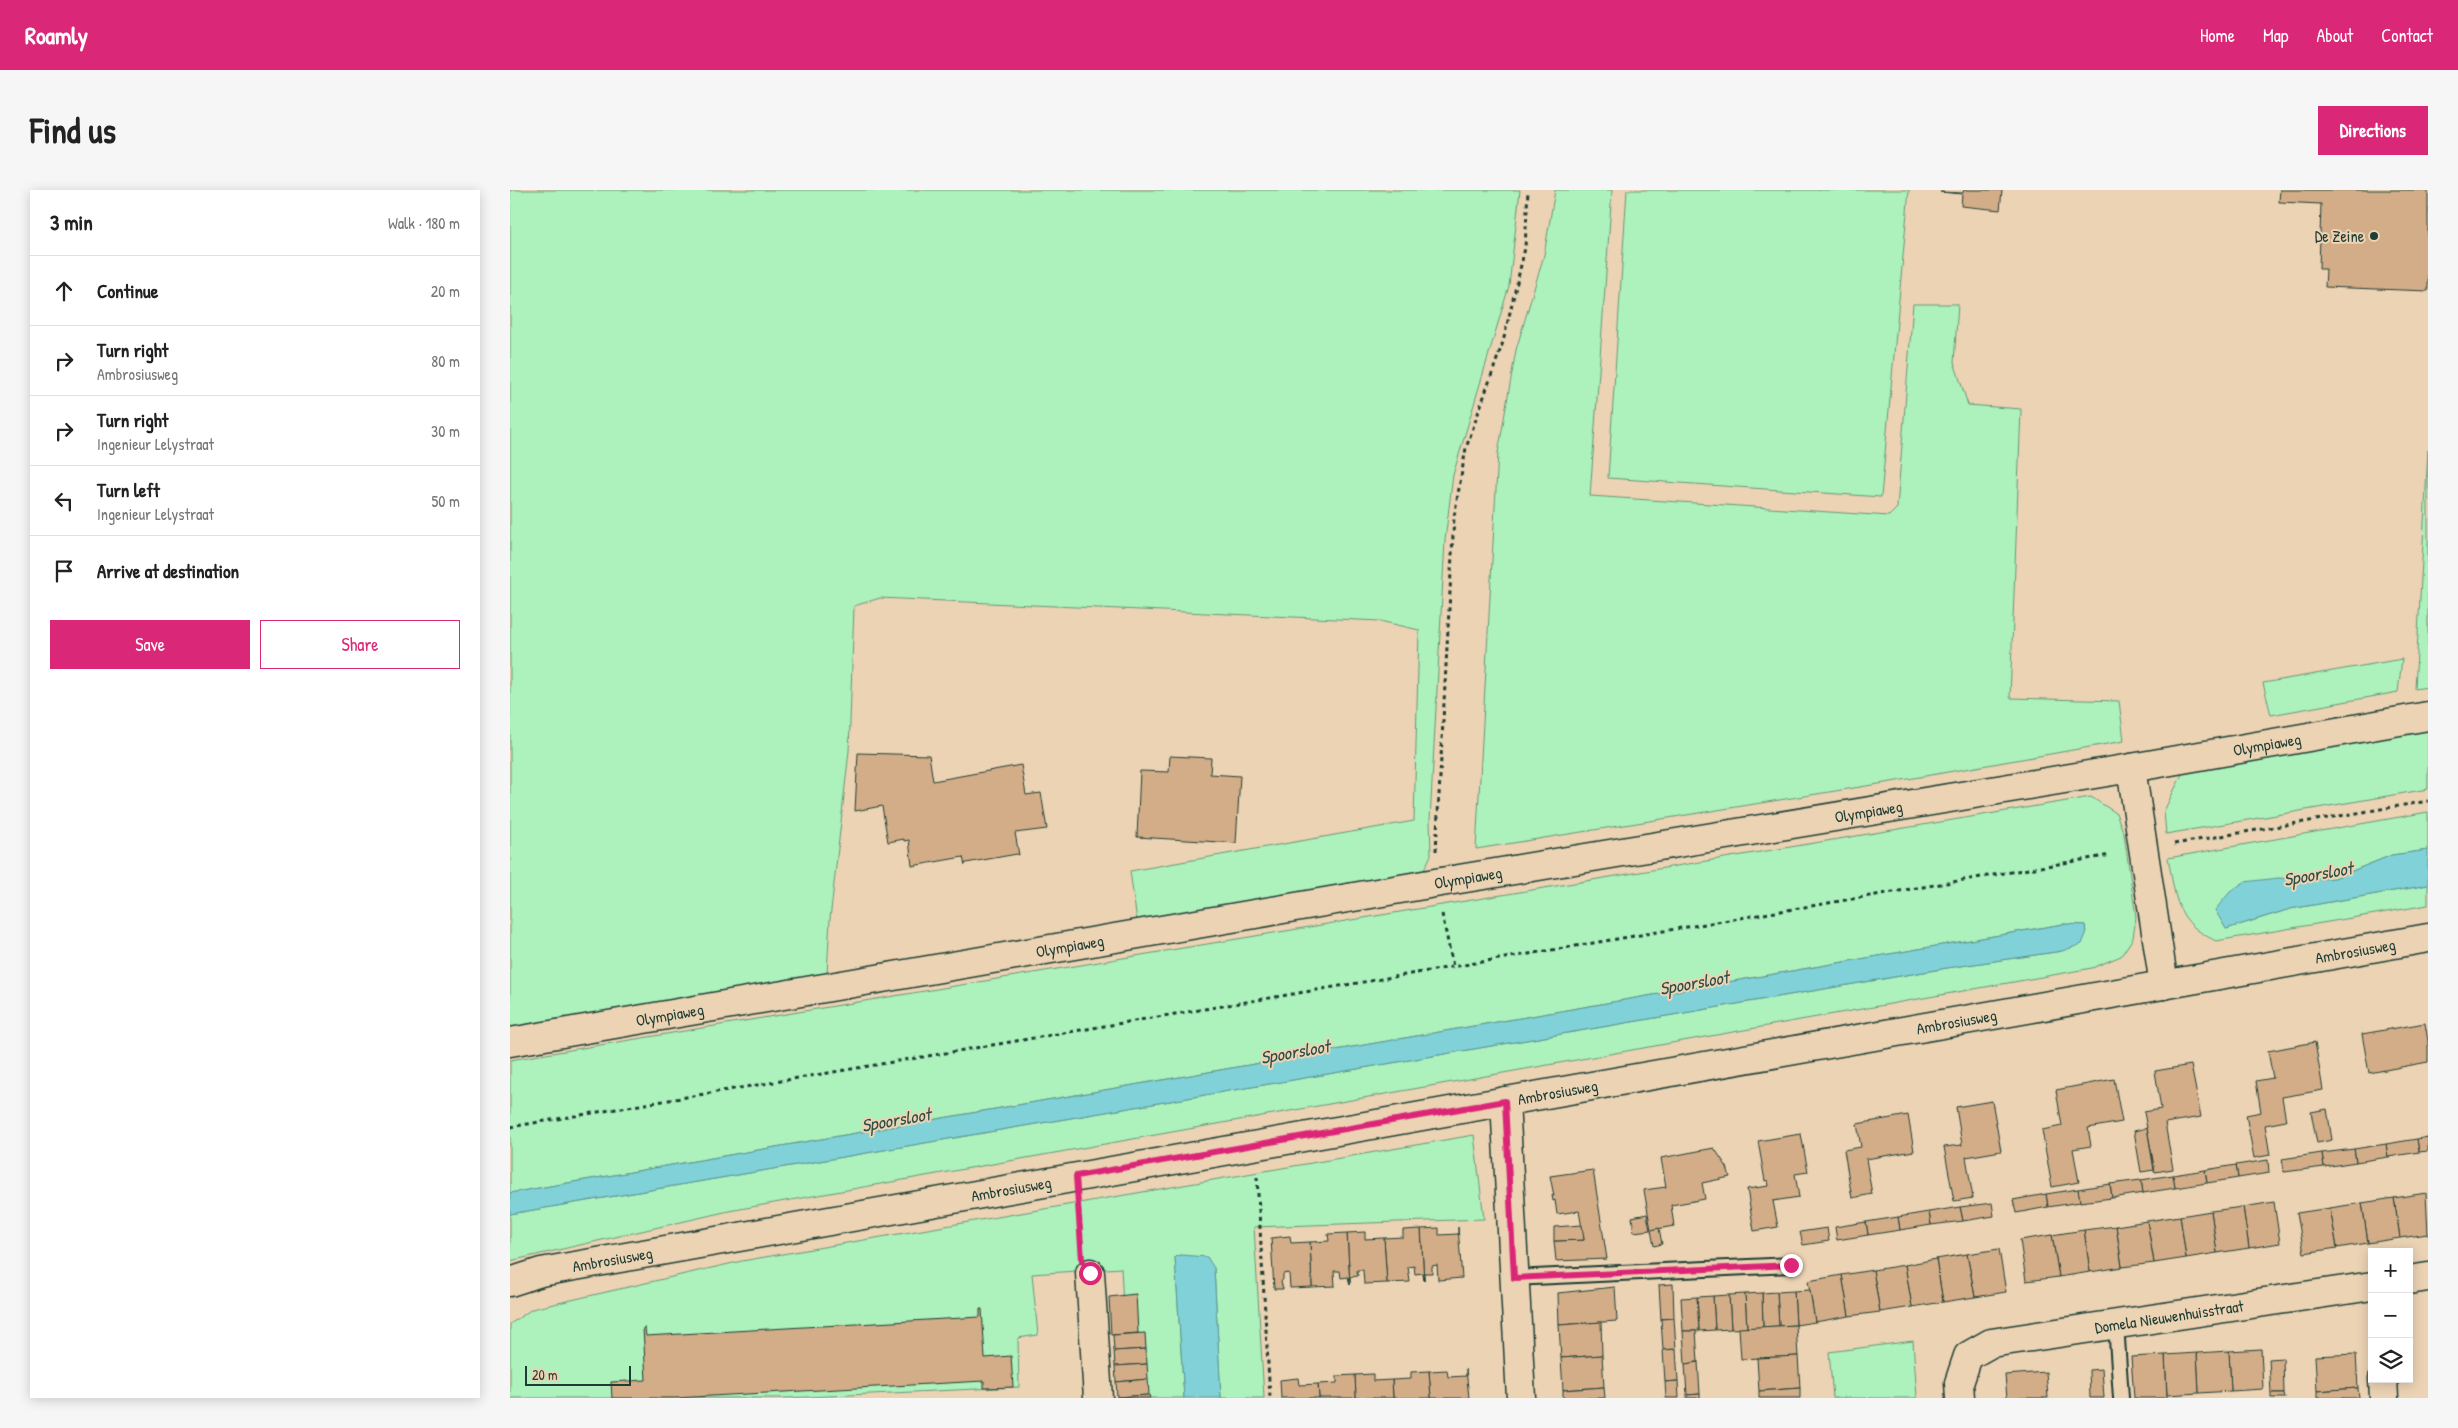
<!DOCTYPE html>
<html lang="en">
<head>
<meta charset="utf-8">
<style>
  body { margin:0; font-family:"Patrick Hand",sans-serif; background:#f6f6f6; color:#222 }
  .controls { position:absolute; right:15px; bottom:15px; display:grid; overflow:hidden; border-radius:0px; box-shadow:0 2px 12px #0003 }
  .controls button { width:45px; height:45px; display:grid; place-items:center; padding:0; border:0; border-bottom:1px solid #e0e0e0; background:#fff; color:#222; font:25px sans-serif }
  .scale { position:absolute; left:15px; bottom:12px; width:106px; box-sizing:border-box; padding-left:5px; border:2px solid #1f3d34; border-top:0; font-size:14px; line-height:18px; white-space:nowrap; color:#1f3d34; -webkit-text-stroke:4px #ecd3b4; paint-order:stroke }
  .stop { position:absolute; width:15px; height:15px; margin:-11px; border:4px solid #db2777; border-radius:50%; background:#fff }
  .stop.end { background:#db2777; border-color:#fff; box-shadow:0 1px 5px #0008 }
  .list { margin:0; padding:0; list-style:none }
  h2 { display:flex; justify-content:space-between; align-items:center; height:65px; margin:0; padding:0 20px; font-size:21px }
  h2 small { font-size:16px; font-weight:400; color:#767676 }
  .list li { display:grid; grid-template-columns:32px 1fr auto; gap:15px; align-items:center; box-sizing:border-box; height:70px; padding:0 20px; border-top:1px solid #e0e0e0 }
  .list b { display:block; font-size:19px; white-space:nowrap }
  .list p { margin:0; font-size:16px; white-space:nowrap; color:#767676 }
  .list em { font-size:16px; font-style:normal; color:#767676 }
  .actions { display:flex; gap:10px; padding:15px 20px }
  .actions a { flex:1; padding:11px 0; border:1px solid #db2777; border-radius:0px; text-align:center; font-size:18px; color:#db2777 }
  .actions .main { background:#db2777; color:#fff }
  .icon { flex:none; width:28px; height:28px; fill:none; stroke:currentColor; stroke-width:2; stroke-linecap:round; stroke-linejoin:round }
  .map { position:relative; flex:none; width:1918px; height:1208px; overflow:hidden; border-radius:0px }
  header { display:flex; align-items:center; gap:30px; box-sizing:border-box; height:70px; padding:0 25px; background:#db2777; color:#fff }
  header strong { font-size:24px }
  nav { display:flex; gap:28px; margin-inline-start:auto; font-size:18px }
  .intro { display:flex; align-items:center; justify-content:space-between; box-sizing:border-box; height:120px; padding:0 30px }
  h1 { margin:0; font-size:35px }
  .button { padding:12px 22px; border-radius:0px; background:#db2777; color:#fff; font-size:18px; font-weight:700 }
  main { display:flex; gap:30px; padding:0 30px }
  aside { flex:1; background:#fff; border-radius:0px; box-shadow:0 2px 12px #0003 }
  .map>svg:first-child { display:block }
  .green { fill:#adf1bc; stroke:#669778 }
  .water { fill:#81d2d8; stroke:#5a9696 }
  .building { fill:#d3ad88; stroke:#1f3d34 }
  .lines { fill:none; stroke-linecap:round; stroke-linejoin:round }
  .lane-casing { stroke:#1f3d34; stroke-width:18 }
  .street-casing { stroke:#1f3d34; stroke-width:31 }
  .secondary-casing { stroke:#1f3d34; stroke-width:31 }
  .path { stroke:#1f3d34; stroke-width:3; stroke-dasharray:4 4; stroke-linecap:butt }
  .lane { stroke:#ecd3b4; stroke-width:14 }
  .street { stroke:#ecd3b4; stroke-width:28 }
  .secondary { stroke:#ecd3b4; stroke-width:28 }
  .route { stroke:#db2777; stroke-width:6 }
  .poi-dot { fill:#1f3d34; stroke:#ecd3b4; stroke-width:2 }
  .labels { text-anchor:middle; stroke-width:4; stroke-linejoin:round; paint-order:stroke }
  .poi-label { font-size:16px; fill:#1f3d34; stroke:#ecd3b4; text-anchor:end }
  .street-label { font-size:16px; fill:#1f3d34; stroke:#ecd3b4 }
  .water-label { font-size:18px; font-style:italic; fill:#294c44; stroke:#ecd3b4 }
</style>
</head>
<body>
<header>
<strong>Roamly</strong>
<nav><a>Home</a><a>Map</a><a>About</a><a>Contact</a></nav>
</header>
<div class="intro"><h1>Find us</h1><a class="button">Directions</a></div>
<main>
<aside>
<h2>3 min<small>Walk · 180 m</small></h2>
<ul class="list">
<li><svg class="icon" aria-label="ahead" viewBox="0 0 24 24"><path d="M12 20V5M6 11l6-6 6 6"/></svg><div><b>Continue</b></div><em>20 m</em></li>
<li><svg class="icon" aria-label="right" viewBox="0 0 24 24"><path d="M7 20v-9h11M14 6l5 5-5 5"/></svg><div><b>Turn right</b><p>Ambrosiusweg</p></div><em>80 m</em></li>
<li><svg class="icon" aria-label="right" viewBox="0 0 24 24"><path d="M7 20v-9h11M14 6l5 5-5 5"/></svg><div><b>Turn right</b><p>Ingenieur Lelystraat</p></div><em>30 m</em></li>
<li><svg class="icon" aria-label="left" viewBox="0 0 24 24"><path d="M17 20v-9H6M10 6l-5 5 5 5"/></svg><div><b>Turn left</b><p>Ingenieur Lelystraat</p></div><em>50 m</em></li>
<li><svg class="icon" aria-label="arrive" viewBox="0 0 24 24"><path d="M6 21V4h12l-3 4 3 4H6"/></svg><div><b>Arrive at destination</b></div></li>
</ul>
<div class="actions"><a class="main">Save</a><a>Share</a></div>
</aside>
<div class="map">
<svg width="1918" height="1208" viewBox="0 0 1918 1208">
  <rect width="100%" height="100%" fill="#ecd3b4"/>
  <filter id="ink" filterUnits="userSpaceOnUse"><feTurbulence type="fractalNoise" baseFrequency=".02" numOctaves="2"/><feDisplacementMap in="SourceGraphic" scale="10" xChannelSelector="R" yChannelSelector="G"/><feConvolveMatrix kernelMatrix="1 2 1 2 8 2 1 2 1" color-interpolation-filters="sRGB"/></filter>
  <g filter="url(#ink)">
    <g class="green">
      <path d="M0,0H1010L999,96L943,285L935,350L920,630L921,665L913,682L627,731L620,681L904,631L909,440L870,431L370,408L344,416L339,561L320,729L317,784L0,839Z"/>
      <path d="M1045,0H1102L1080,306L1379,326L1387,318L1403,114H1448L1444,172L1458,215L1511,219L1500,508L1609,511L1614,551L1381,592L966,659L988,263L1006,160L1034,65Z"/>
      <path d="M1117,0H1399L1371,307L1098,288Z"/>
      <path d="M1918,260V497L1905,499Z"/>
      <path d="M1892,469L1888,502L1761,525L1753,493Z"/>
      <path d="M1918,536V599L1656,644L1654,621L1673,582Z"/>
      <path d="M1581,607L1606,623L1614,644L1626,727L1623,748L1611,766L1582,778L219,1021L0,1071V1024L1437,778L1552,761L1576,744L1575,735L1553,734L0,1003V870Z"/>
      <path d="M1918,622V660L1882,665L1825,688L1797,690L1716,739L1780,719L1918,695V715L1706,751C1665,732 1666,708 1658,668Z"/>
      <path d="M964,945L974,1029L744,1037L754,1208H711L704,1078L671,1065L665,1067L674,1208H618L611,1078L522,1084L528,1145L508,1148L509,1197L276,1208H0V1134L22,1119L232,1071Z"/>
      <path d="M1403,1151L1407,1208H1323L1319,1162Z"/>
    </g>
    <g class="water">
      <path d="M1918,660V695L1780,719L1716,739L1705,720L1720,702L1734,692L1768,688L1797,690L1825,688L1882,665Z"/>
      <path d="M1553,734L1575,735L1576,744L1572,754L1552,761L1437,778L0,1024V1003Z"/>
      <path d="M671,1065L697,1067L704,1078L711,1208H674L665,1067Z"/>
    </g>
    <g class="building">
      <path d="M1454,0H1492L1490,20L1451,16L1452,4L1430,2L1453,3Z"/>
      <path d="M1770,0H1918V101L1815,97L1816,79H1809L1811,14L1769,12Z"/>
      <path d="M348,563L419,565L423,591L511,575L516,605L531,603L537,639L505,643L509,665L507,664L456,673L455,675L453,667L402,676L399,650L394,651V649L378,652L372,616L345,621Z"/>
      <path d="M660,566L701,568L700,584L730,586L726,653L627,647L630,581L659,582Z"/>
      <path d="M1915,833L1918,851V872L1859,883L1852,844Z"/>
      <path d="M1805,852L1813,900L1772,907L1776,931L1755,935L1760,965L1744,968L1736,925L1751,922L1746,891L1763,888L1758,861Z"/>
      <path d="M1681,875L1691,927L1655,933L1663,979L1645,982L1634,922L1651,919L1645,881Z"/>
      <path d="M1604,889L1612,932L1578,938L1581,956L1563,959L1569,992L1542,997L1532,940L1552,936L1546,900Z"/>
      <path d="M1482,911L1491,961L1456,967L1463,1008L1444,1011L1434,957L1452,955L1446,917Z"/>
      <path d="M1817,919L1822,950L1807,953L1801,922Z"/>
      <path d="M1398,925L1404,961L1356,969L1362,1004L1342,1008L1334,960L1351,957L1347,934Z"/>
      <path d="M1637,938L1644,980L1631,982L1624,941Z"/>
      <path d="M1291,944L1298,982L1285,984L1289,1007L1263,1011L1268,1037L1244,1041L1237,999L1259,996L1258,990L1255,991L1248,951Z"/>
      <path d="M1918,947V961L1909,962L1907,949Z"/>
      <path d="M1907,949L1909,962L1878,967L1876,954Z"/>
      <path d="M1876,954L1878,967L1846,972L1844,959Z"/>
      <path d="M1204,958L1217,977L1220,987L1192,993L1195,1009L1161,1015L1164,1036L1141,1040L1134,1000L1156,997L1151,968Z"/>
      <path d="M1844,959L1846,972L1814,977L1812,963Z"/>
      <path d="M1812,963L1814,977L1774,982L1772,969Z"/>
      <path d="M1758,970L1759,983L1728,988L1726,975Z"/>
      <path d="M1726,975L1728,988L1697,993L1695,980Z"/>
      <path d="M1083,980L1097,1069L1046,1071L1044,1051L1074,1050L1069,1021L1047,1024L1045,1010L1043,1011L1042,1005L1044,1006L1040,986Z"/>
      <path d="M1695,980L1697,993L1665,998L1663,985Z"/>
      <path d="M1663,985L1665,998L1633,1003L1631,990Z"/>
      <path d="M1631,990L1633,1003L1602,1008L1600,994Z"/>
      <path d="M1600,994L1602,1008L1570,1012L1568,999Z"/>
      <path d="M1568,999L1570,1012L1538,1017L1536,1004Z"/>
      <path d="M1916,1003L1918,1044L1890,1048L1884,1008Z"/>
      <path d="M1536,1004L1538,1017L1506,1023L1503,1010Z"/>
      <path d="M1884,1008L1890,1048L1858,1053L1852,1013Z"/>
      <path d="M1764,1012L1770,1053L1739,1058L1733,1017Z"/>
      <path d="M1482,1013L1484,1026L1453,1031L1450,1017Z"/>
      <path d="M1852,1013L1858,1053L1827,1058L1820,1018Z"/>
      <path d="M1450,1017L1453,1031L1421,1035L1419,1022Z"/>
      <path d="M1733,1017L1739,1058L1707,1063L1701,1021Z"/>
      <path d="M1820,1018L1827,1058L1794,1063L1787,1023Z"/>
      <path d="M1701,1021L1707,1063L1676,1068L1670,1026Z"/>
      <path d="M1419,1022L1421,1035L1390,1040L1388,1027Z"/>
      <path d="M1137,1024L1140,1040L1124,1042L1122,1027Z"/>
      <path d="M1670,1026L1676,1068L1644,1073L1637,1031Z"/>
      <path d="M1388,1027L1390,1040L1358,1045L1356,1032Z"/>
      <path d="M1637,1031L1644,1073L1612,1077L1606,1036Z"/>
      <path d="M1356,1032L1358,1045L1327,1050L1325,1037Z"/>
      <path d="M1072,1035L1074,1050L1044,1051V1037Z"/>
      <path d="M1606,1036L1612,1077L1580,1082L1574,1040Z"/>
      <path d="M948,1037L952,1088L928,1090L927,1075L922,1076V1083H914V1091L911,1039L929,1038V1045L948,1044Z"/>
      <path d="M1149,1038L1152,1054L1144,1056L1141,1040Z"/>
      <path d="M1317,1038L1319,1051L1293,1055L1290,1042Z"/>
      <path d="M911,1039L914,1091L913,1083L905,1084L904,1076L898,1077L900,1092L877,1093L874,1048L893,1047V1040Z"/>
      <path d="M1574,1040L1580,1082L1549,1087L1542,1045Z"/>
      <path d="M855,1042V1049L874,1048L877,1093L854,1094L853,1080H847L848,1086L840,1087V1095L837,1043Z"/>
      <path d="M837,1043L840,1095L838,1087L831,1088L830,1081H824L825,1096L802,1097L800,1052L819,1051L818,1044Z"/>
      <path d="M1542,1045L1549,1087L1516,1091L1510,1050Z"/>
      <path d="M780,1046L781,1053L800,1052L802,1097L780,1098L779,1083L773,1084V1089L771,1092L773,1099H764L761,1048Z"/>
      <path d="M1489,1059L1496,1102L1465,1107L1457,1064Z"/>
      <path d="M1457,1064L1465,1107L1433,1112L1426,1069Z"/>
      <path d="M1426,1069L1433,1112L1402,1117L1395,1075Z"/>
      <path d="M1395,1075L1402,1117L1370,1122L1363,1080Z"/>
      <path d="M1363,1080L1370,1122L1339,1126L1332,1085Z"/>
      <path d="M1332,1085L1339,1126L1305,1132L1298,1091Z"/>
      <path d="M1163,1094L1164,1128L1151,1129L1149,1095Z"/>
      <path d="M1105,1097L1107,1131L1049,1135L1048,1103Z"/>
      <path d="M1300,1100L1305,1132L1286,1135L1284,1101Z"/>
      <path d="M1284,1101L1286,1135L1269,1136L1267,1102Z"/>
      <path d="M1267,1102L1269,1136L1253,1137L1252,1103Z"/>
      <path d="M1252,1103L1253,1137L1237,1138L1235,1104Z"/>
      <path d="M626,1104L628,1143L601,1145L599,1107Z"/>
      <path d="M1235,1104L1237,1138L1221,1139L1219,1105Z"/>
      <path d="M1219,1105L1221,1139L1205,1140L1203,1106Z"/>
      <path d="M1203,1106L1205,1140L1189,1141L1187,1107Z"/>
      <path d="M1187,1107L1189,1141H1173L1171,1108Z"/>
      <path d="M470,1119H472L475,1168L501,1166L503,1197L474,1198V1191L165,1208H102L101,1192L136,1190L133,1138H135L136,1146L470,1127Z"/>
      <path d="M1164,1128L1166,1159L1153,1160L1151,1129Z"/>
      <path d="M1091,1132L1092,1165L1051,1168L1049,1135Z"/>
      <path d="M1286,1135L1288,1166L1231,1169L1229,1138Z"/>
      <path d="M1173,1141H1186L1188,1172L1175,1174Z"/>
      <path d="M635,1143L636,1159L604,1161L603,1145Z"/>
      <path d="M636,1159L637,1174L605,1176L604,1161Z"/>
      <path d="M1166,1159L1168,1191L1155,1192L1153,1160Z"/>
      <path d="M1751,1159L1753,1199L1721,1201L1719,1161Z"/>
      <path d="M1719,1161L1721,1201L1689,1203L1687,1163Z"/>
      <path d="M1687,1163L1689,1203L1657,1205L1655,1165Z"/>
      <path d="M1846,1164L1848,1198L1807,1201L1805,1166Z"/>
      <path d="M1092,1165L1094,1197L1053,1200L1051,1168Z"/>
      <path d="M1655,1165L1657,1208H1624L1621,1167Z"/>
      <path d="M1288,1166L1290,1198L1249,1201L1247,1168Z"/>
      <path d="M1773,1168L1774,1203H1761L1759,1169Z"/>
      <path d="M1188,1172L1190,1204L1177,1205L1175,1174Z"/>
      <path d="M637,1174L638,1189L606,1192L605,1176Z"/>
      <path d="M956,1179L959,1208H921L919,1181L937,1180L938,1187L956,1186Z"/>
      <path d="M1592,1179L1594,1208H1580L1579,1180Z"/>
      <path d="M919,1181L921,1208H883L882,1190L901,1189V1182Z"/>
      <path d="M1536,1182L1538,1208H1497L1495,1185Z"/>
      <path d="M863,1184V1191L882,1190L883,1208H846L845,1185Z"/>
      <path d="M845,1185L846,1208H809L808,1194L827,1193V1186Z"/>
      <path d="M788,1188L789,1195L808,1194L809,1208H771L770,1190Z"/>
      <path d="M638,1189L639,1205L607,1207L606,1192Z"/>
      <path d="M1168,1191L1169,1208H1156L1155,1192Z"/>
      <path d="M1094,1197L1095,1208H1053V1200Z"/>
      <path d="M1290,1198V1208H1249V1201Z"/>
      <path d="M1848,1198L1849,1208H1807V1201Z"/>
      <path d="M1761,1203H1774L1775,1208H1761Z"/>
      <path d="M1190,1204V1208H1177V1205Z"/>
      <path d="M639,1205L640,1208H607V1207Z"/>
    </g>
    <g class="lines">
      <defs>
        <g id="lane">
          <path d="M1004,1088L1281,1075"/>
          <path d="M1606,1134L1611,1208"/>
        </g>
        <g id="street">
          <path d="M1621,578L1654,795"/>
          <path id="s1" d="M0,852L925,693L1621,578L1918,526"/>
          <path d="M995,911L1011,1208"/>
          <path d="M580,1083L588,1208"/>
          <path d="M1899,1090L1918,1087"/>
          <path d="M1873,1189L1874,1208"/>
          <path id="s2" d="M1450,1208L1449,1193L1458,1166L1481,1153L1862,1096"/>
        </g>
        <g id="secondary">
          <path id="s3" d="M0,1092L31,1082L1918,748"/>
        </g>
      </defs>
      <use href="#lane" class="lane-casing"/>
      <use href="#street" class="street-casing"/>
      <use href="#secondary" class="secondary-casing"/>
      <g class="path">
        <path d="M1664,654L1918,611"/>
        <path d="M926,661L944,327L956,258L993,152L1015,58L1018,0"/>
        <path d="M932,724L943,776"/>
        <path d="M0,937L1601,665"/>
        <path d="M747,987L760,1208"/>
        <path d="M569,1019L571,1052"/>
      </g>
      <use href="#lane" class="lane"/>
      <use href="#street" class="street"/>
      <use href="#secondary" class="secondary"/>
    </g>
  </g>
  <g class="lines" filter="url(#ink)">
    <path class="route" d="M580,1083L572,1070L566,986L995,911L1004,1088L1281,1075"/>
  </g>
  <circle class="poi-dot" cx="1864" cy="46" r="5"/>
  <g class="labels">
    <g class="poi-label">
      <text x="1854" y="52">De Zeine</text>
    </g>
    <g class="street-label">
      <text dy="6" stroke="none"><textPath href="#s1" startOffset="1782">Olympiaweg</textPath></text>
      <text dy="6" stroke="none"><textPath href="#s1" startOffset="1378">Olympiaweg</textPath></text>
      <text dy="6" stroke="none"><textPath href="#s1" startOffset="972">Olympiaweg</textPath></text>
      <text dy="6" stroke="none"><textPath href="#s1" startOffset="568">Olympiaweg</textPath></text>
      <text dy="6" stroke="none"><textPath href="#s3" startOffset="1875">Ambrosiusweg</textPath></text>
      <text dy="6" stroke="none"><textPath href="#s1" startOffset="162">Olympiaweg</textPath></text>
      <text dy="6" stroke="none"><textPath href="#s3" startOffset="1470">Ambrosiusweg</textPath></text>
      <text dy="6" stroke="none"><textPath href="#s3" startOffset="1065">Ambrosiusweg</textPath></text>
      <text dy="6" stroke="none"><textPath href="#s3" startOffset="510">Ambrosiusweg</textPath></text>
      <text dy="6" stroke="none"><textPath href="#s3" startOffset="105">Ambrosiusweg</textPath></text>
      <text dy="6" stroke="none"><textPath href="#s2" startOffset="250">Domela Nieuwenhuisstraat</textPath></text>
    </g>
    <g class="water-label">
      <text transform="translate(1808 684) rotate(-10)" y="6">Spoorsloot</text>
      <text transform="translate(1184 793) rotate(-10)" y="6">Spoorsloot</text>
      <text transform="translate(785 862) rotate(-10)" y="6">Spoorsloot</text>
      <text transform="translate(386 930) rotate(-10)" y="6">Spoorsloot</text>
    </g>
  </g>
</svg>
<div class="controls">
<button>+</button>
<button>−</button>
<button><svg class="icon" aria-label="layers" viewBox="0 0 24 24"><path d="M12 4l9 5-9 5-9-5zM3 14l9 5 9-5"/></svg></button>
</div>
<div class="scale">20 m</div>
<div class="stop" style="left:580px;top:1083px"></div>
<div class="stop end" style="left:1281px;top:1075px"></div>
</div>
</main>
</body>
</html>
